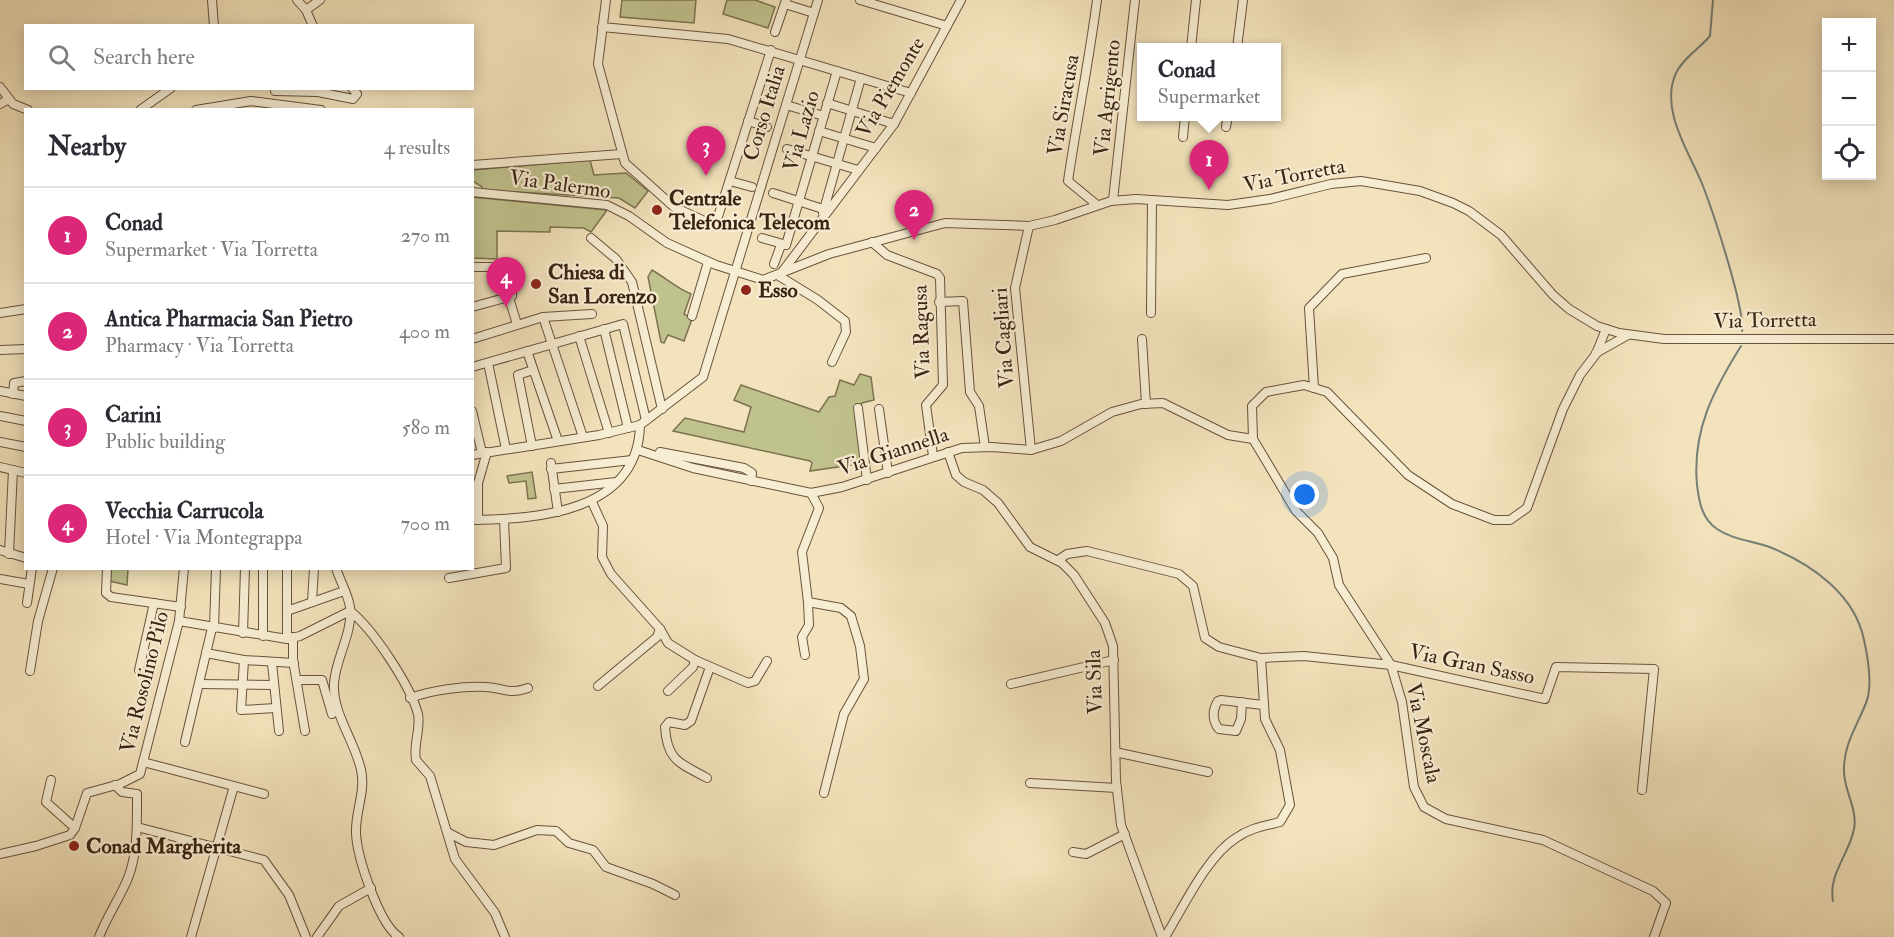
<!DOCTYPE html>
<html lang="en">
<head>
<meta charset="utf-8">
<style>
  body { margin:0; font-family:"IM FELL Double Pica",serif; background:#f2f2f3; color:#2b2b33 }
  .controls { position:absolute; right:18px; top:18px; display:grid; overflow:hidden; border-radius:0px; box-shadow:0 3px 15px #0003 }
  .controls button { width:54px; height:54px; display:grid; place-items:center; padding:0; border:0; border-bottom:2px solid #e1e1e2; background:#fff; color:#2b2b33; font:30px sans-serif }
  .you { position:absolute; left:1305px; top:495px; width:21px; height:21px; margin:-15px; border:4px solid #fff; border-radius:50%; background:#1a73e8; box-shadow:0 0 0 9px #1a73e833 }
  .badge { display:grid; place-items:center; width:39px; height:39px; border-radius:50%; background:#db2777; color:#fff; font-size:20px; font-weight:700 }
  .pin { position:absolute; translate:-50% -50px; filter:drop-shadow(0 2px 3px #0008) }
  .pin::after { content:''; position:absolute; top:32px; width:21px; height:18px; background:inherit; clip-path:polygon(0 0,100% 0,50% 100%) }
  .popup { position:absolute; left:1137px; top:43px; width:144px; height:78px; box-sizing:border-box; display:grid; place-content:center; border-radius:0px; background:#fff; filter:drop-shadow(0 2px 4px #0005); font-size:20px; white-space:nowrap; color:#7c7c81 }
  .popup b { font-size:22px; color:#2b2b33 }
  .popup::after { content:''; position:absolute; left:50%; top:100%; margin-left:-12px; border:12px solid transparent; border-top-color:#fff }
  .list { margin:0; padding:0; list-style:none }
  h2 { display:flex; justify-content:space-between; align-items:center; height:78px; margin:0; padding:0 24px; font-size:26px }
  h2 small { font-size:20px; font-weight:400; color:#7c7c81 }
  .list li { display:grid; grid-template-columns:39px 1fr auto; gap:18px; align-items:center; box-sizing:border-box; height:96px; padding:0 24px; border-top:2px solid #e1e1e2 }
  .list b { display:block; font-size:22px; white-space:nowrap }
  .list p { margin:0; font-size:20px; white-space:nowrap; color:#7c7c81 }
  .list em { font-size:20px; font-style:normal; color:#7c7c81 }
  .icon { flex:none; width:33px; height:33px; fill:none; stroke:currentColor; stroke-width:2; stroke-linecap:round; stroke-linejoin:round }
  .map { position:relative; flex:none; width:1894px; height:937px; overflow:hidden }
  .search { position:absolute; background:#fff; box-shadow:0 3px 15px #0003; left:24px; top:24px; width:450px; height:66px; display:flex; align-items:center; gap:15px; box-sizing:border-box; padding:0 21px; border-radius:0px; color:#7c7c81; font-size:22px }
  .panel { position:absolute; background:#fff; box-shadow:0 3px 15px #0003; left:24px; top:108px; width:450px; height:462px; border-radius:0px }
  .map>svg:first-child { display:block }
  .green { fill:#c0c28d; stroke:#7c7250; stroke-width:1.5 }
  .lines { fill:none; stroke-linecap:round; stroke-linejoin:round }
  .stream { stroke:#757f75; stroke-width:2 }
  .minor-casing { stroke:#68523c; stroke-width:10 }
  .minor { stroke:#f7edd3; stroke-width:8 }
  .poi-dot { fill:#8f2418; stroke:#f7edd3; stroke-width:2 }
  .labels { text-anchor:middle; stroke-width:4.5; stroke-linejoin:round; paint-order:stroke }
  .street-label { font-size:21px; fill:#392212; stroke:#f7edd3 }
  .poi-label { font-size:21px; font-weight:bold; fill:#392212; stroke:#f7edd3; text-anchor:start }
</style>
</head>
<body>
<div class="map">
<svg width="1894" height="937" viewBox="0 0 1894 937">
  <rect width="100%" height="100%" fill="#f3e3bc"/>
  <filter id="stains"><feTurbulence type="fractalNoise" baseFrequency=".00333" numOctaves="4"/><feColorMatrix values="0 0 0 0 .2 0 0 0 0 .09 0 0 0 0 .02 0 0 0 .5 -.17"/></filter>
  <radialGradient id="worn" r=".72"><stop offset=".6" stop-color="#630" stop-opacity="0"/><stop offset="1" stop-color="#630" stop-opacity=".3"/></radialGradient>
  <g class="green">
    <path d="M622,0H696L694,23L620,17Z"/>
    <path d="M727,0H755L775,7L768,28L723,14Z"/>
    <path d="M590,160L594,175L626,173L648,191L635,208L619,198L482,190V187L473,181V170Z"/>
    <path d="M472,197L607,210L591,232L584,228L550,227V232L497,231V259L473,258Z"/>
    <path d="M652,270C666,278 676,288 691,294L684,314L692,319L684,341L668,335L664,343L661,342L648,277Z"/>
    <path d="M860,374L871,377L874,400L862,403L858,408L865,463L810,471L812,463L810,461L673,431L685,418L744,432L751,407L734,400L741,385L819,412L829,397L835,396L840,380L854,385Z"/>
    <path d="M532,472L536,498L528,499L526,481L509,483L507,476Z"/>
    <path d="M110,569H128L127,585L109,581Z"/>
  </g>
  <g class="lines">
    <g class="stream">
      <path d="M1713,0L1710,36C1700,48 1683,58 1676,73C1659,110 1690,153 1703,186C1713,212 1745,308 1742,331"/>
      <path d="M1741,346C1713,391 1692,431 1697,485C1699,502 1702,519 1717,529C1733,540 1754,541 1772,548C1813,565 1855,595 1864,640C1868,658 1873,686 1866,703C1857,726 1843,745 1844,772C1844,790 1858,810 1854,829C1849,855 1828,874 1833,901"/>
    </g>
    <defs>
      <g id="minor">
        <path d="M212,0L214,26"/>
        <path d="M297,0L306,10L313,26"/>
        <path d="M606,0L598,64L625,163L674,207L715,226L771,50"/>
        <path d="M860,0L947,26"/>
        <path d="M785,4L814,13"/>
        <path d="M306,10L320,0"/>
        <path d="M602,27L728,39L911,93"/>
        <path d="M775,32L786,0"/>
        <path d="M1191,48L1196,0"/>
        <path d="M1237,48L1243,0"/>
        <path d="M0,87L13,104L28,110"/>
        <path d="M275,91L318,92L353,99L357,94L352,88"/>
        <path d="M827,103L894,124"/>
        <path d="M0,104L9,99"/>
        <path d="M786,105L824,116"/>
        <path d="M140,110L171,88"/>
        <path d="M196,110L251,101L321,110"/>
        <path d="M748,121L767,127"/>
        <path d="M1226,127L1228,116"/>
        <path d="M819,131L876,148"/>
        <path d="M1183,137L1185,116"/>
        <path d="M787,149L858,170"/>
        <path d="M472,165L622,154"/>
        <path d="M730,181L752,187"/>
        <path d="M472,192L607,205L629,216L667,243L716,265L763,280L829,254L945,223L1029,226L1055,220L1111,201L1136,199L1228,205L1270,199L1331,184L1361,181L1420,191L1453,203L1469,211L1501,235L1553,295L1569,309L1597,326L1619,333L1664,339H1894"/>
        <path d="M773,193L823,209"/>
        <path d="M1113,200L1135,0"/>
        <path d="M1096,204L1068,181C1077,120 1089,61 1097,0"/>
        <path d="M823,213L861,78"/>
        <path d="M1029,226L1015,288L1031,450"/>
        <path d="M591,238L616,259L632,282L662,409"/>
        <path d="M762,238L783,244"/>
        <path d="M872,242L887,255L937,274L940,278L943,385L926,405L933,456"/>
        <path d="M774,264L781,245H786L837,71"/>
        <path d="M472,267H511L512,296L472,307"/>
        <path d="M509,298L517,324"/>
        <path d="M939,302L963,301L970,392L979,406L985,447"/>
        <path d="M0,313L26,309"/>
        <path d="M1151,313L1152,200"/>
        <path d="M692,316L708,262"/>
        <path d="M543,317L583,437"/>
        <path d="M604,329L628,428"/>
        <path d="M1606,329L1596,354L1580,375L1563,409L1527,508L1510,520H1494L1452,504L1408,475L1327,392L1304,385L1266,392L1252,406L1253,439L1296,511L1318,533L1333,558L1339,585L1391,665L1402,702L1414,787L1424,807L1446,819L1543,840L1653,891L1666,903L1654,937"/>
        <path d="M579,336L609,433"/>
        <path d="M472,339L543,317L592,314"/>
        <path d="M1142,339L1146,404"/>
        <path d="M0,350L26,349"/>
        <path d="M527,351L558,441"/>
        <path d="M1596,353L1628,335"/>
        <path d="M832,362L846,332L845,321L818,300L779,276L894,124L961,0"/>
        <path d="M488,363L506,449"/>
        <path d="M472,367L623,324L646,420"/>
        <path d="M1314,388L1309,308L1342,274L1426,258"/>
        <path d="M0,391L26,396"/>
        <path d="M13,394L14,383L26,381"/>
        <path d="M858,408L867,480"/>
        <path d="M879,409L888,473"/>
        <path d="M472,411L482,453"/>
        <path d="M0,416L26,421"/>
        <path d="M0,442L26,447"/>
        <path d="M532,446L518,375L533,370"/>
        <path d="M638,450L693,468L811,493L842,487L962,448L992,447L1031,450L1061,441L1112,412L1141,404L1163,403L1228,435L1253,439"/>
        <path d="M660,452L744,468L752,473L751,481"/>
        <path d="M948,452L956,475L964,482L983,490L998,503L1030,547L1062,563L1074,575L1105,623L1113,646L1116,781L1121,825L1162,937"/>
        <path d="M472,455L599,435L640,425L703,377L818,0"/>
        <path d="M551,463L558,512"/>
        <path d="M0,467L26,473"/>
        <path d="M551,469L632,460"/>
        <path d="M554,489L616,482"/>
        <path d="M592,502L603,526L602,557L611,574L660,629L668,643L695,660L748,683L755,681L767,661"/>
        <path d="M472,520C539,519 638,512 640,425"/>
        <path d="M478,520V483L487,452"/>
        <path d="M0,550L26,558"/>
        <path d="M9,554L13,470"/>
        <path d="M1058,560L1067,554L1087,551L1179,574L1193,586L1205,638L1219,647L1261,658L1304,656L1391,665L1545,699L1556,667L1654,669L1642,790"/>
        <path d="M107,568L106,593L111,597L181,607"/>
        <path d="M263,568V636"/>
        <path d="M287,568V639"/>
        <path d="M336,568C340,581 348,594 350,607C353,633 336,657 334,683C332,713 355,741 361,770C366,791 355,812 356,833C357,857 379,924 399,937"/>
        <path d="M449,578L506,568L504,519"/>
        <path d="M0,579L29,584"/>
        <path d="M312,602L314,568"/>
        <path d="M808,602L841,608L851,616L860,646L864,679L844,714L824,793"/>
        <path d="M27,603L32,568"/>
        <path d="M287,611L344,591"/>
        <path d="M179,621L287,639L300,636L350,611C373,629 410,685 418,714C421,728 413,745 416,760L430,776L455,859L495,913L505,937"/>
        <path d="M214,628L216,568"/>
        <path d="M243,633L245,568"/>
        <path d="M293,637V660L305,731"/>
        <path d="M206,653L244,660L294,663"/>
        <path d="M805,655L802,637L809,625L808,602L802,552L819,508L811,493"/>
        <path d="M244,660L241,710L276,708"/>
        <path d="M272,663L279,731"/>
        <path d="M139,670L154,603"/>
        <path d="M30,671L38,621L53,568"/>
        <path d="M297,680H322L332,714"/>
        <path d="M199,684L273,685"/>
        <path d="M1011,684L1114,660"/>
        <path d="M598,686L657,637L660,629"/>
        <path d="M668,691L693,667L695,660"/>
        <path d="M410,698C433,690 462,686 486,687C505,688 507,695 528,688"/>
        <path d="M1242,702L1241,719L1236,731L1219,729C1212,721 1212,710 1218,701L1221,700L1263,705"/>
        <path d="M185,742L212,628"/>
        <path d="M1115,752L1208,772"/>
        <path d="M143,762L264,794"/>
        <path d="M707,778C680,763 667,761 665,727L669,722L685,725L691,721L710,667"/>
        <path d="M51,780L46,802L75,828"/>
        <path d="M1030,783L1117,788"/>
        <path d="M137,827L264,860L289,895L306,937"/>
        <path d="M447,832L466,842L494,845L537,830L556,831L569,843L593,850L606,867L653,884L675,895"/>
        <path d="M1073,852L1086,854L1125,834"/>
        <path d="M0,854L36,846L70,835L75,828L87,793L120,784L140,774L179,621L184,568"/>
        <path d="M99,937C107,916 120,898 128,878C138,853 137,821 137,794L122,792L115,785"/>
        <path d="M191,937L234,786"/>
        <path d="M317,937L339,906L371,888"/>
        <path d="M1165,937C1183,908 1207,856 1236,838C1250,828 1264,826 1280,822L1290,805L1280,750L1265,719L1261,658"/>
      </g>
    </defs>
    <use href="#minor" class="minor-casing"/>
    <use href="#minor" class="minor"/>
  </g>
  <g class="poi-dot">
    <circle cx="657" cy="210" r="6"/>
    <circle cx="536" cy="284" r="6"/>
    <circle cx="746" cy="290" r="6"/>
    <circle cx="74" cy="846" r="6"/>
  </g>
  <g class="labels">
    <g class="street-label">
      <text transform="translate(890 87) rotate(-59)" y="7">Via Piemonte</text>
      <text transform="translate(1107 98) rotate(-84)" y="7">Via Agrigento</text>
      <text transform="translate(1063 105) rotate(-80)" y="7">Via Siracusa</text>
      <text transform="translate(764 113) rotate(-73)" y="7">Corso Italia</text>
      <text transform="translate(801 131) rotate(-74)" y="7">Via Lazio</text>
      <text transform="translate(1294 175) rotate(-11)" y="7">Via Torretta</text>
      <text transform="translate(560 184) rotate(8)" y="7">Via Palermo</text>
      <text transform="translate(1765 320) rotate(-1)" y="7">Via Torretta</text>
      <text transform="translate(921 332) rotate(-92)" y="7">Via Ragusa</text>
      <text transform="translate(1003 338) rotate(-94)" y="7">Via Cagliari</text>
      <text transform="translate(893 451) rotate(-18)" y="7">Via Giannella</text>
      <text transform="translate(1472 664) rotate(12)" y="7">Via Gran Sasso</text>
      <text transform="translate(144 682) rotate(-76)" y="7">Via Rosolino Pilo</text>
      <text transform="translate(1094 682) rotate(-92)" y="7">Via Sila</text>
      <text transform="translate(1424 733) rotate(78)" y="7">Via Moscala</text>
    </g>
    <g class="poi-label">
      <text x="669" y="205">Centrale<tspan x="669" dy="24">Telefonica Telecom</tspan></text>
      <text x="548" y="279">Chiesa di<tspan x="548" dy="24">San Lorenzo</tspan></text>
      <text x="758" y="297">Esso</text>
      <text x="86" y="853">Conad Margherita</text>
    </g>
  </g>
  <rect width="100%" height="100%" filter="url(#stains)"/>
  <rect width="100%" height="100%" fill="url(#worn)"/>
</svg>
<div class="controls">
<button>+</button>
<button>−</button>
<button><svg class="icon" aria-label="locate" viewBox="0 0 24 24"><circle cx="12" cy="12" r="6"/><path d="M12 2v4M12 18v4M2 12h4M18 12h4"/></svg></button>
</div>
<div class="you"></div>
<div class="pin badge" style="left:1209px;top:190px">1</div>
<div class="popup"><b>Conad</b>Supermarket</div>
<div class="pin badge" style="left:914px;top:240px">2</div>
<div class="pin badge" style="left:706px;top:176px">3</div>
<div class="pin badge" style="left:506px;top:307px">4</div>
<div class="search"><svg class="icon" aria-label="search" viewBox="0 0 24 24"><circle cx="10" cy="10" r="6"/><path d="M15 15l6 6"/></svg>Search here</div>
<section class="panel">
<h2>Nearby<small>4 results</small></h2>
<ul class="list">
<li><span class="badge">1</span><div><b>Conad</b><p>Supermarket · Via Torretta</p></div><em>270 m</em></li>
<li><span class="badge">2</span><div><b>Antica Pharmacia San Pietro</b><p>Pharmacy · Via Torretta</p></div><em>400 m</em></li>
<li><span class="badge">3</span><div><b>Carini</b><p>Public building</p></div><em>580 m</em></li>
<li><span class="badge">4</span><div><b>Vecchia Carrucola</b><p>Hotel · Via Montegrappa</p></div><em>700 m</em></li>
</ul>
</section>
</div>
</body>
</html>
